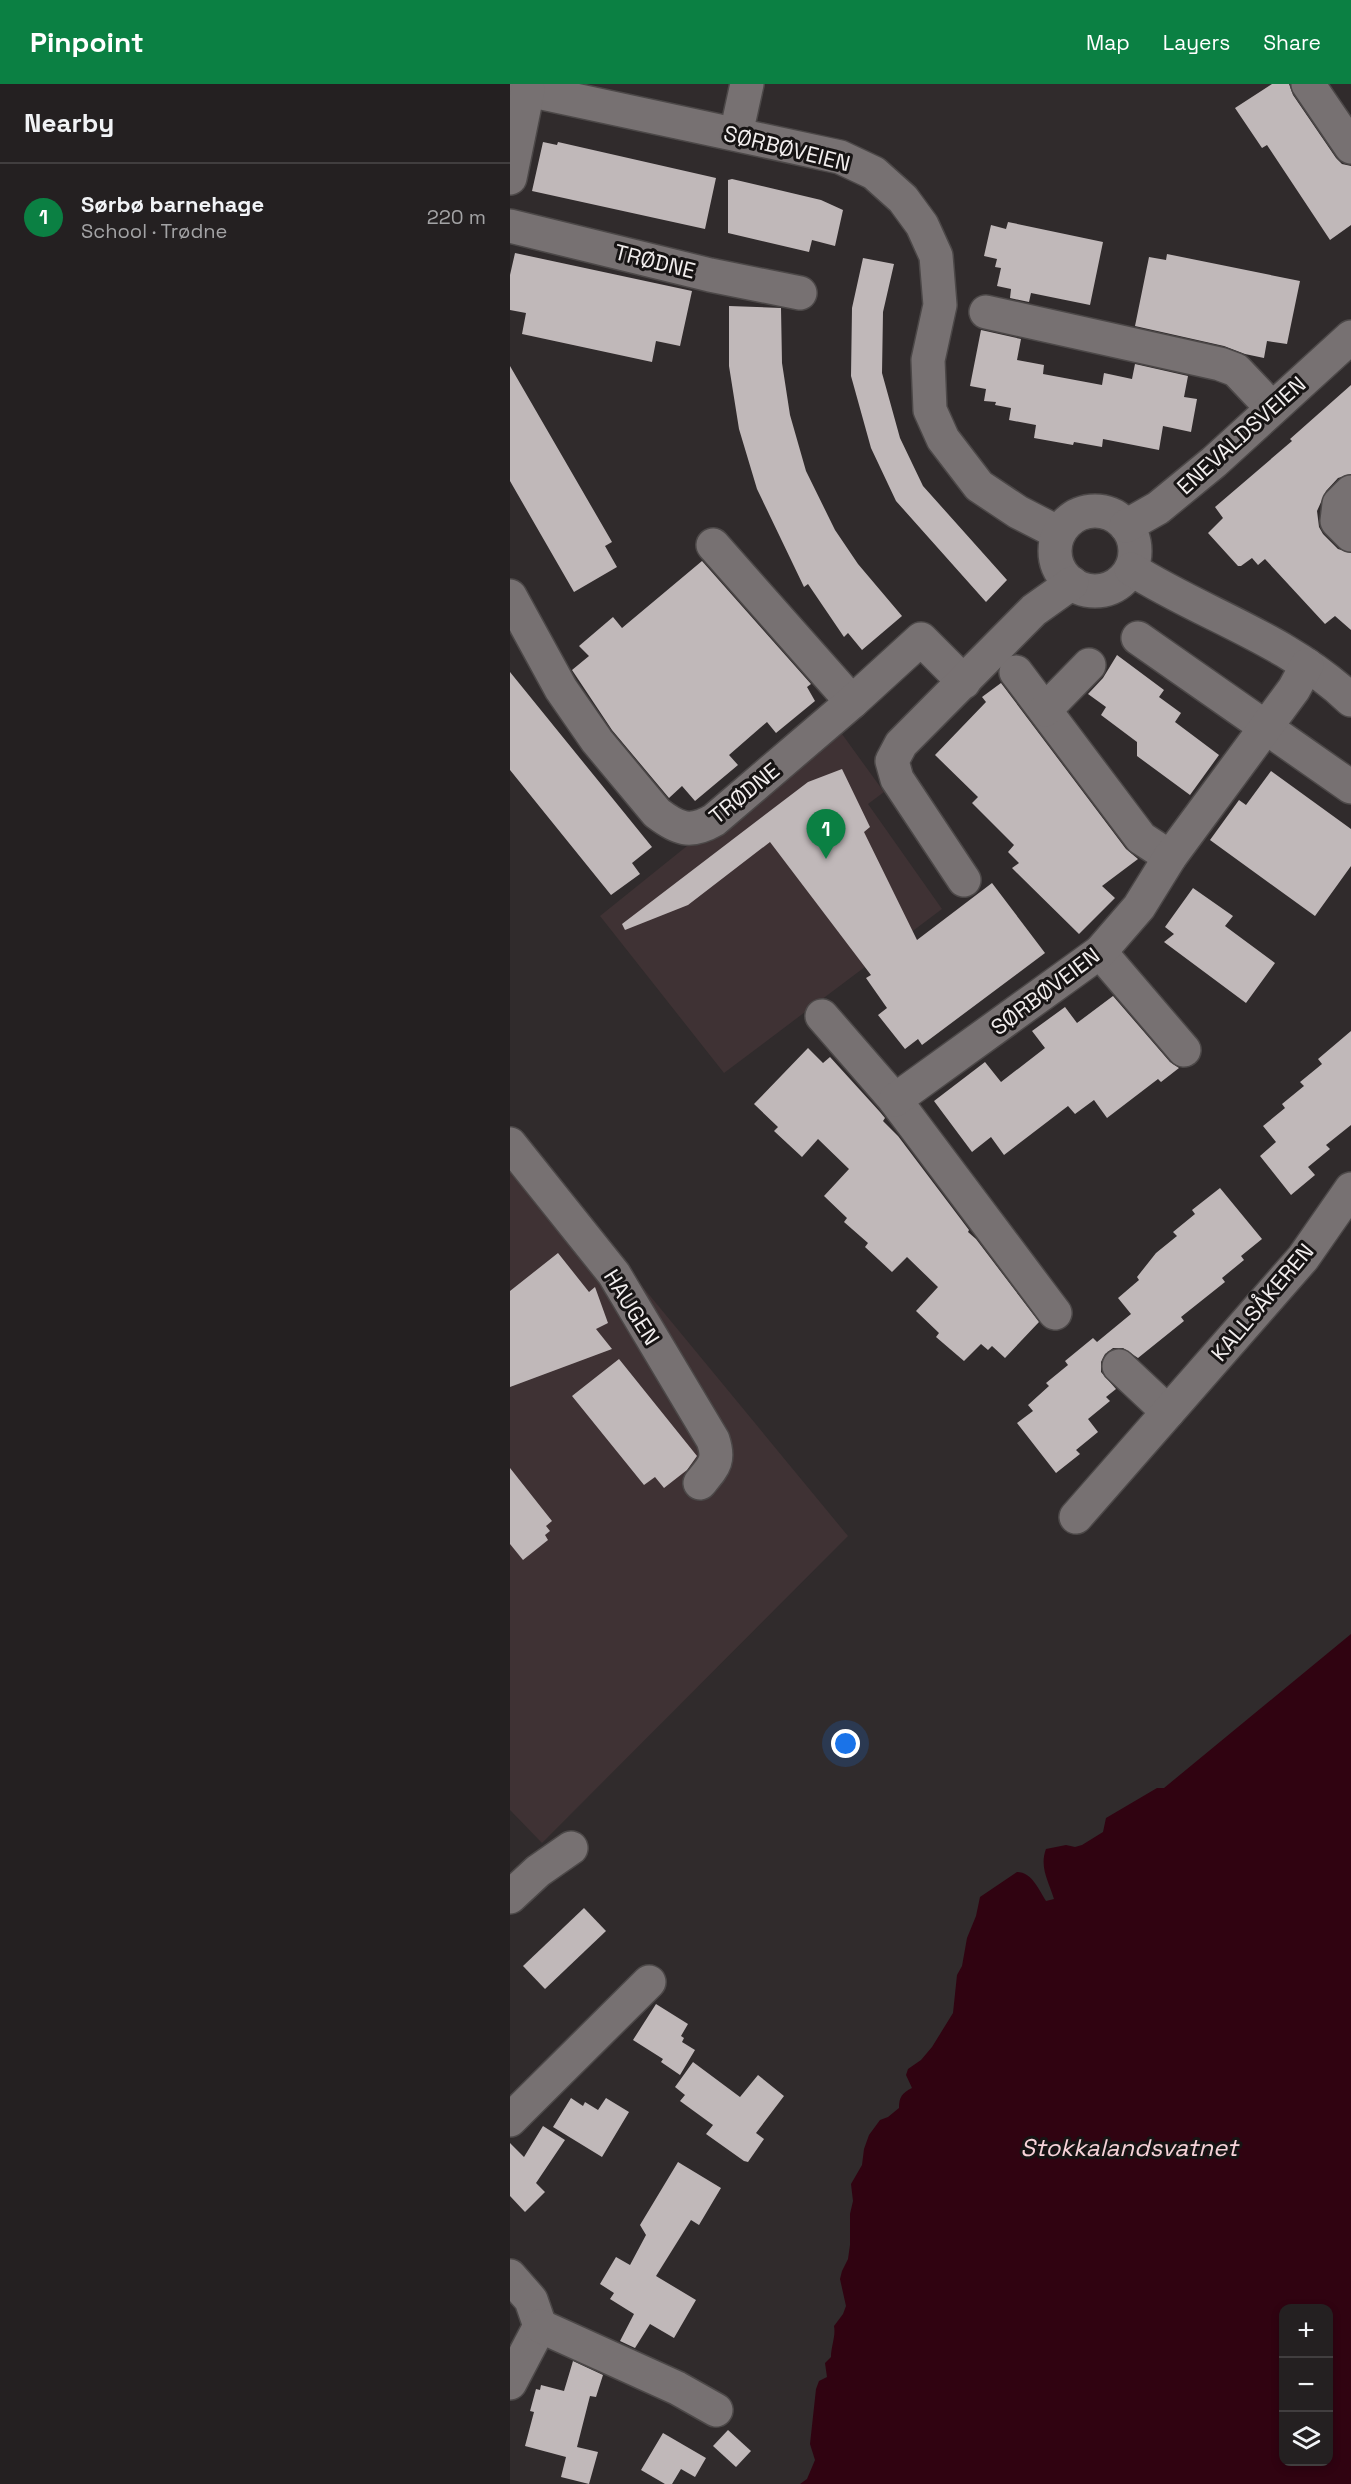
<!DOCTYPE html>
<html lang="en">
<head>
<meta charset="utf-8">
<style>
  body { margin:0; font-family:"Space Grotesk",sans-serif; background:#302d2e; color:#f1f3f6 }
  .controls { position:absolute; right:18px; bottom:18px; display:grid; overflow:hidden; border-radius:12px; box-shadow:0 3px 9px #0003 }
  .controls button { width:54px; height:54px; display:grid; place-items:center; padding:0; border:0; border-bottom:2px solid #413e3f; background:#242021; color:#f1f3f6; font:30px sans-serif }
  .you { position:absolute; left:336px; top:1660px; width:21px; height:21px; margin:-15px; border:4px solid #fff; border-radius:50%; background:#1a73e8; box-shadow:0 0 0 9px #1a73e833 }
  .badge { display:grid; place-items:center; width:39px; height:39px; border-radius:50%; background:#0b8043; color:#fff; font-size:20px; font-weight:700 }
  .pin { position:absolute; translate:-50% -50px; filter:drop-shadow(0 2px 3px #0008) }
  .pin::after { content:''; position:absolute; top:32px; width:21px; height:18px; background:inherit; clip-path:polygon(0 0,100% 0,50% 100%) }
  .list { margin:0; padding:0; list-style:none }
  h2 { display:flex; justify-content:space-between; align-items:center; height:78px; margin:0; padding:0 24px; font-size:26px }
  h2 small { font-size:20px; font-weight:400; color:#a3a3a5 }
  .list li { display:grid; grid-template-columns:39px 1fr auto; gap:18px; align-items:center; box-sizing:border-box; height:108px; padding:0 24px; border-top:2px solid #413e3f }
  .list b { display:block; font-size:22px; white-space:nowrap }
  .list p { margin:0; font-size:20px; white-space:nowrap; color:#a3a3a5 }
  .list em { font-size:20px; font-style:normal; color:#a3a3a5 }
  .icon { flex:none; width:33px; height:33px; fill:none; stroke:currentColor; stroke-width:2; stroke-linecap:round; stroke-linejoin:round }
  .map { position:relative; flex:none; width:841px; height:2400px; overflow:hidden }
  header { display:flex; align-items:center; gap:36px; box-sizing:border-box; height:84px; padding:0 30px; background:#0b8043; color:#fff }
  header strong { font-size:28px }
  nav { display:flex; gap:33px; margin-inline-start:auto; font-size:21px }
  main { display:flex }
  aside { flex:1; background:#242021 }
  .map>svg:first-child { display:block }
  .built { fill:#3f3234 }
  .water { fill:#300311; fill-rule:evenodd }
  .building { fill:#c0b8b9 }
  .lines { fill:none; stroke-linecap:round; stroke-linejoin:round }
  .minor-casing { stroke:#4c4848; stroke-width:36 }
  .minor { stroke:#777172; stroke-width:33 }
  .labels { text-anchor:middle; stroke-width:6; stroke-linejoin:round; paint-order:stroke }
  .street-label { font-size:22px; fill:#f2eeee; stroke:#171414 }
  .water-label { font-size:24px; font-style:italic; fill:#f6d2d8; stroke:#171414 }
</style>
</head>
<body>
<header>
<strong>Pinpoint</strong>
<nav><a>Map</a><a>Layers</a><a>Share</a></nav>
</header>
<main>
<aside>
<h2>Nearby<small></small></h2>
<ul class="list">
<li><span class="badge">1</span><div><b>Sørbø barnehage</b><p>School · Trødne</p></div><em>220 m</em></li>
</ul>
</aside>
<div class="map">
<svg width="841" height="2400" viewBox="0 0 841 2400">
  <rect width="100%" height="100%" fill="#302b2c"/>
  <g class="built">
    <path d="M332,650L374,708L358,720L432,825L214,989L90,832L264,692L300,676Z"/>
    <path d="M0,1042L338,1452L32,1759L0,1726Z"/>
  </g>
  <path class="water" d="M841,1550V2400H290L297,2395L305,2376L300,2360L306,2305L309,2297L317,2293L315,2279L321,2273C321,2262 326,2252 324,2242L333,2230L336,2222L330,2195L332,2187L338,2175L340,2161V2130L343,2117L341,2100L352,2081L354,2065L359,2051L370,2036L378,2033L389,2024C389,2013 392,2009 402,2004L396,1991L398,1985L411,1976L422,1963L443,1929L447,1891L452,1882L457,1854L466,1832L470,1813L507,1788C522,1788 529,1806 536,1817L544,1815C539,1798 529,1783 536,1765L556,1761L565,1763L572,1761L593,1748L596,1734L647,1704H654ZM774,2224H818V2378H774Z"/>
  <g class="building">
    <path d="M762,0H779L783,11L826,74L832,80L841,82V141L820,156L757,61L752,64L725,24Z"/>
    <path d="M33,58L47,61L48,58L206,94L195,145L22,107Z"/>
    <path d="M222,95L311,116L333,126L325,162L302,156L299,168L218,149V96Z"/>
    <path d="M498,138L593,158L580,221L521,209L519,218L500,214L501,205L487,202L491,184L485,183L487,175L474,172L481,141L496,145Z"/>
    <path d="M5,169L182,207L170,262L146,257L142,278L12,250L16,229L0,226V191Z"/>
    <path d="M657,170L790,197L777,260L757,257L754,274L735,270L714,262L625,242L639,173L656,176Z"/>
    <path d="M353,174L384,180L373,228L372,289L390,354L413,402L497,496L476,518L386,417L361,364L341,292L342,224Z"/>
    <path d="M219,222L271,224L272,279L280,331L296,387L325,446L348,480L392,532L352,566L338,549L334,553L298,500L294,503L247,405L229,345L219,282Z"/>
    <path d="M471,246L511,255L507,276L534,281L533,290L592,301L594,289L622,295L625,280L678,292L674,313L687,315L681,348L653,342L649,366L593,355L592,363L564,358L563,361L524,354L526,341L499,336L501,324L485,321L486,318L474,317L476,305L460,302Z"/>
    <path d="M0,282L102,458L95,462L107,483L64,508L0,397Z"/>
    <path d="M841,301V390L828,394L816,407L807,427L809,443L813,450L828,465L841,469V546L825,532L815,540L755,475L748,481L742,474L731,482H728L698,449L713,434L705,423L782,357L780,355Z"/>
    <path d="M192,477L301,600L297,603L305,617L266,649L257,638L219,671L228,681L185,717L172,702L159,714L102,646L62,586L79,572L69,562L103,533L112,544Z"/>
    <path d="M607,571L654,606L649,613L671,629L665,638L709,671L680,711L627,672V658L591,631L596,623L578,610L593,594Z"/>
    <path d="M0,588L142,763L122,779L130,790L101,811L0,686Z"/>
    <path d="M491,599L616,765L628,775L592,802L605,814L569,850L502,784L509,779L498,768L504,761L462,719L468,713L425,671L476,618L472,613Z"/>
    <path d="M332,685L360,743L354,748L407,856L482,799L535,869L412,961L408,955L395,965L368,931L377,924L356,894L361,891L260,758L178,821L115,846L112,840L298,698Z"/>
    <path d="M761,687L841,745V782L805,832L700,756L729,716L736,721Z"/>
    <path d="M683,804L723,832L715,842L765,879L736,919L654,858L664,850L655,843Z"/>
    <path d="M603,912L660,978L669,984L651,998L648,995L597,1034L584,1016L565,1030L558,1022L494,1071L481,1053L462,1068L424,1017L475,978L491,998L535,964L522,947L555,923L567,939Z"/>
    <path d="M841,947V1041L816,1061L820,1065L798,1083L805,1091L781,1111L750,1072L766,1058L753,1042L775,1024L772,1020L794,1002L790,998L812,980L808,975Z"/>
    <path d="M298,964L313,979L320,973L370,1028L375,1034L373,1037L388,1052L459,1146L458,1148L466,1155L529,1238L495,1274L482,1262L478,1266L471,1260L454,1277L426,1253L429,1249L406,1227L428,1203L397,1173L382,1188L355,1163L358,1159L334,1138L337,1134L314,1112L339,1085L308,1055L292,1073L264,1047L268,1043L244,1020Z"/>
    <path d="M710,1104L752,1155L731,1172L734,1176L712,1194L715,1198L671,1233L674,1237L628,1274L613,1264H603L595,1270L591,1278V1288L606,1305L596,1313L600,1317L578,1335L588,1348L566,1366L570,1370L546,1389L507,1339L523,1327L518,1321L539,1302L536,1299L558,1281L555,1277L583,1254L587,1258L621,1230L608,1214L629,1196L627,1193L646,1169L667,1152L663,1148L685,1130L682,1126Z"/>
    <path d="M48,1169L79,1208L85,1203L98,1239L86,1245L102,1265L0,1303V1207Z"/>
    <path d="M109,1275L187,1372L177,1386L154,1404L145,1393L134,1401L62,1312Z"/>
    <path d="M0,1384L42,1437L36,1442L40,1447L35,1451L38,1456L13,1476L0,1460Z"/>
    <path d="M74,1824L96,1847L35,1905L13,1882Z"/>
    <path d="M146,1920L178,1940L171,1952L174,1954L172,1958L185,1966L170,1991L151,1978L153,1975L123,1956Z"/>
    <path d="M183,1978L230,2013L248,1991L274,2012L246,2049L254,2055L238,2078L234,2077L196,2050L203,2041L170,2017L175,2011L165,2003Z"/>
    <path d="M61,2014L73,2022L75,2018L88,2026L96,2014L119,2028L92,2073L43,2043Z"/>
    <path d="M33,2042L55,2056L26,2099L35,2108L15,2128L0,2112V2059L14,2073Z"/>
    <path d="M168,2078L211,2104L189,2141L181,2136L146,2192L186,2216L164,2254L140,2240L125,2264L110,2257L124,2230L100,2215L104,2209L90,2200L106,2173L120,2181L136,2151L130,2141Z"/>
    <path d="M63,2277L93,2291L86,2313L80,2312L67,2363L88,2368L79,2400L51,2393L56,2373L15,2362L24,2328L20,2327L26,2305L30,2306L31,2301L54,2307Z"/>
    <path d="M218,2346L241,2367L226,2383L203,2362Z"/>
    <path d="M153,2349L196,2374L185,2393L171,2385L162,2400H155L131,2386Z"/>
  </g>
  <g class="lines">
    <defs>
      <g id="minor">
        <path d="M798,0L841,63"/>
        <path d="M0,2L330,73L364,89L393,115L412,141L426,172L430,221L418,276L420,326L433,355L469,402L508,428L549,449"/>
        <path d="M226,50L237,0"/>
        <path d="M0,94L18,6"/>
        <path d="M0,142L200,191L290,209"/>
        <path d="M476,228L710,280L726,286L762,324"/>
        <path d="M841,408L829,420L827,437L841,451"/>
        <circle cx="585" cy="467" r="40"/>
        <path d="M616,442L648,424L704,378L841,253"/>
        <path d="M203,461L342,618"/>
        <path d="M621,485C694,531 777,555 841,616"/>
        <path d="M0,512L51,605L87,657L147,729C168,745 180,750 204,736L342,618L411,555L454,598"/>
        <path d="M628,554L841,703"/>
        <path d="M506,588L631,754L660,773"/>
        <path d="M535,626L579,581"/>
        <path d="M454,796L387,695L382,677L391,660L524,526L562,499"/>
        <path d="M590,868L674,966"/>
        <path d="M312,932L385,1016L545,1229"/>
        <path d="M385,1016L590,868L629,823L660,773L784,605L797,581"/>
        <path d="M0,1060L104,1190L203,1356C210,1377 204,1382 190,1399"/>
        <path d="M609,1282L658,1328"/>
        <path d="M566,1433L793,1174L841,1105"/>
        <path d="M0,1813L28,1787L61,1764"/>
        <path d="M0,2036L139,1898"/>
        <path d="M0,2192L21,2216L30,2242L0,2299"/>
        <path d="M30,2242L167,2304L206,2326"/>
      </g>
    </defs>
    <use href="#minor" class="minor-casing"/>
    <use href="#minor" class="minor"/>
  </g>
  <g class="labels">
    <g class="street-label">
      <text transform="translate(277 64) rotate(14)" y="8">SØRBØVEIEN</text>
      <text transform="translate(145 177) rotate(14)" y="8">TRØDNE</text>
      <text transform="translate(731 351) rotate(-42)" y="8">ENEVALDSVEIEN</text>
      <text transform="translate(234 709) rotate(-39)" y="8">TRØDNE</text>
      <text transform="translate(535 907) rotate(-37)" y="8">SØRBØVEIEN</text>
      <text transform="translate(752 1218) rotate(-50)" y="8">KALLSÅKEREN</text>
      <text transform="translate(122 1223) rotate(58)" y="8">HAUGEN</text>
    </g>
    <g class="water-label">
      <text x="619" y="2072">Stokkalandsvatnet</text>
    </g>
  </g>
</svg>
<div class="controls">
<button>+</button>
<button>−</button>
<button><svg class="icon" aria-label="layers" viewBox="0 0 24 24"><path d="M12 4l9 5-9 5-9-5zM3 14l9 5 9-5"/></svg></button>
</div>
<div class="you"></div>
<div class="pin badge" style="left:316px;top:775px">1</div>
</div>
</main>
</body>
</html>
